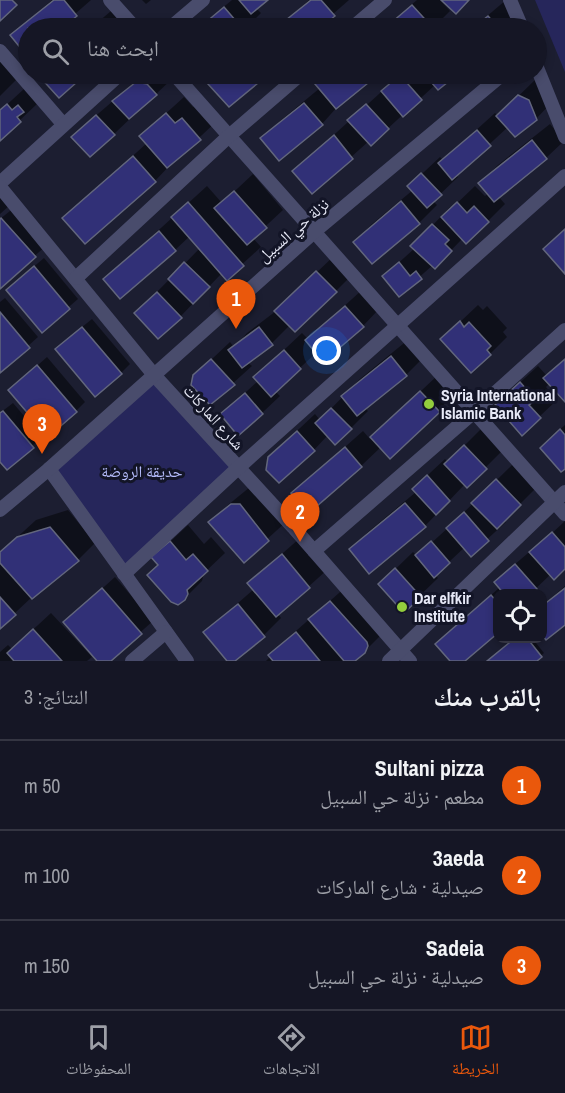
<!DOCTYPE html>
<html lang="ar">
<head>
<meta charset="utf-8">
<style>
  body { margin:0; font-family:"Archivo Narrow","Noto Naskh Arabic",sans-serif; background:#222332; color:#f1f3f6; direction:rtl }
  .controls { position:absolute; right:18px; bottom:18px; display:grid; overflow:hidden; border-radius:12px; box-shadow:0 3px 9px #0003 }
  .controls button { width:54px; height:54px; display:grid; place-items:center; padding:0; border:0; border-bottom:2px solid #343542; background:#151625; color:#f1f3f6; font:30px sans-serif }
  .you { position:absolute; left:327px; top:351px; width:21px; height:21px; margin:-15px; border:4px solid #fff; border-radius:50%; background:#1a73e8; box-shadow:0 0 0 9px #1a73e833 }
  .badge { display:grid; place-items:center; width:39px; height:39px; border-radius:50%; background:#ea580c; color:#fff; font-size:20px; font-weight:700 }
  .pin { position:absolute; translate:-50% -50px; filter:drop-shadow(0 2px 3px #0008) }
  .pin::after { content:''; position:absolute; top:32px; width:21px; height:18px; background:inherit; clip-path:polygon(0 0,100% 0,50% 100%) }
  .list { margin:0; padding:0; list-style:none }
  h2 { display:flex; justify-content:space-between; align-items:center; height:78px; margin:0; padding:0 24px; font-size:26px }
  h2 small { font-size:20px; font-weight:400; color:#9d9fa7 }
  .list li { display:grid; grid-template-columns:39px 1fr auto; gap:18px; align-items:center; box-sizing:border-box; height:90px; padding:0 24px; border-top:2px solid #343542 }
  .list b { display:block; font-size:22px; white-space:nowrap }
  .list p { margin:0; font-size:20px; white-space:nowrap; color:#9d9fa7 }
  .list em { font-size:20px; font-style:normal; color:#9d9fa7 }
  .icon { flex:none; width:33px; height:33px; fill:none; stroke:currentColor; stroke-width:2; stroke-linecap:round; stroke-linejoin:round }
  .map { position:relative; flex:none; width:565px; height:661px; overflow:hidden; direction:ltr }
  .search { position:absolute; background:#151625; box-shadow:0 3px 9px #0003; left:18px; right:18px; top:18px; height:66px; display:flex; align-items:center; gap:15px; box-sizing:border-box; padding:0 21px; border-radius:33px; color:#9d9fa7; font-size:22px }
  .sheet { height:348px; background:#151625 }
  nav { display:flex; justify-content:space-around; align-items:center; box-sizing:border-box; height:84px; border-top:2px solid #343542; background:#151625; font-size:16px; color:#9d9fa7 }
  nav a { display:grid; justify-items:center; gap:3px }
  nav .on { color:#ea580c }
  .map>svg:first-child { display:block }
  .green { fill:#26265b }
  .shadow { fill:#0007 }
  .building { fill:#313077; stroke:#62667d; stroke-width:1.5 }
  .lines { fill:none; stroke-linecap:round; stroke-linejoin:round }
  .minor { stroke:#494c6c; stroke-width:14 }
  .poi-dot { fill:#93cd3d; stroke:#131527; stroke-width:2 }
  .labels { text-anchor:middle; stroke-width:6; stroke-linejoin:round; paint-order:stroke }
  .street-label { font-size:16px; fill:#e7e9f7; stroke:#131527 }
  .poi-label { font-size:16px; font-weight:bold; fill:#e7e9f7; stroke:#131527; text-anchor:start }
  .park-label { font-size:16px; fill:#b6bdfc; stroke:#131527 }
</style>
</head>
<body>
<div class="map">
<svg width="565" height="661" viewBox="0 0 565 661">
  <rect width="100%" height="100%" fill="#1c1e31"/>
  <g class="green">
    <path d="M535,0H565V72Z"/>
    <path d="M154,375L238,468L124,574L49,469Z"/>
  </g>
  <g class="shadow">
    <path d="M52,0H91L59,28H28L27,54L12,35Z"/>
    <path d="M142,0H151L146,4Z"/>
    <path d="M232,0H266L256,8L261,13L246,28H198Z"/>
    <path d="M309,0H349L317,28H278Z"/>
    <path d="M417,0H440L450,11L433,28H384Z"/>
    <path d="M506,0L523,19L514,28H473Z"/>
    <path d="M111,11L127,28H91Z"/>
    <path d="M0,47L23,73L0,96Z"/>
    <path d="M43,74H84L59,96L41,76Z"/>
    <path d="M144,74H171L174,77L114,134L91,120Z"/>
    <path d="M221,74H266L229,105L211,84Z"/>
    <path d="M327,74H376L338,106L322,124L262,139L280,121L320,88L317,84Z"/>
    <path d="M401,74H455L438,88L435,85L371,144L369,141L312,192L294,171Z"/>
    <path d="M537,78L553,101L536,119L508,127L456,175L458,177L433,201L437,205L419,223L372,262L355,242L372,224L413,190L409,186L440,157L443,160L495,113L498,116Z"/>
    <path d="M25,88L38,103L0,139V111Z"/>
    <path d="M184,97L193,107L200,101L217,121L172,163L155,181L85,242L64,218L147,143L141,136Z"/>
    <path d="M550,124L564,141L546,158L498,196L505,204L488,221L463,238L435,267L433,265L399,295L384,276L415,248L413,246L450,207L452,208L475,186L485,196L489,193L480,183L498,165Z"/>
    <path d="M253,174L283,210L253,238L261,247L227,278L222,273L180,317L153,296L200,248L190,236L175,250L105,279L207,186L222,203Z"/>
    <path d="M0,194L10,205L0,214Z"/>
    <path d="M15,207L48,244L0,287V219Z"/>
    <path d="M335,255L353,274L336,291L290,325L272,343L247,362L252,366L211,403L195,375L230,342L234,347L247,333L276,311Z"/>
    <path d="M44,258L78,299L42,330L17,281Z"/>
    <path d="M363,289L380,308L363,326L317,352L275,391L280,396L262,413L222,414L258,381L255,377L302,333L308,339Z"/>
    <path d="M5,298L38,337L0,371V302Z"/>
    <path d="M478,305L483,310L487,306L507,328L503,332L507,337L490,354L442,339Z"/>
    <path d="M92,319L130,364L121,373L66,340Z"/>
    <path d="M409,339L424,357L406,375L365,408L368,411L351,428L328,435L314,450L269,457L315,414L320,420L360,379Z"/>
    <path d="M47,357L85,402L76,411L10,390Z"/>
    <path d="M565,358V399L550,383L546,387L557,400L522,433L514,388L538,366L547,376Z"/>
    <path d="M439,374L456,393L390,456L381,447L361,466L309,511L293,493L363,431L370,439Z"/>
    <path d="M13,403L42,437L7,468L0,459V413Z"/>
    <path d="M565,425V467L559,430Z"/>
    <path d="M482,428L503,450L467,486L465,484L425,526L351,549L368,532L416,492L414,489L431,472L445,459L448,462Z"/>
    <path d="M514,463L537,487L504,520L506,522L471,554L465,547L435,575L438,578L404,611L380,584L413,552L417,556L450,526Z"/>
    <path d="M250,487L286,522L244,560L210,522L228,505Z"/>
    <path d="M68,510L95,543L78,560L32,597L0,627V553L36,520Z"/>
    <path d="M565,521V567L551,574L530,594H498V631L437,644L500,587L496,582L514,565L534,548L535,549Z"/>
    <path d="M188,525L204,544L211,537L225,553L204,573L202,581L184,599L153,558Z"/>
    <path d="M300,538L327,570L278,614L281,618L264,635L233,661L205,632L254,589L249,583Z"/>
    <path d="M115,577L153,621L108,661L65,622Z"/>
    <path d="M348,585L382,634L364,652L353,661H266L288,638Z"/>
    <path d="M565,586V623L542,606Z"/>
    <path d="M51,613L92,657L87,661H0V652L8,645L12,649Z"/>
    <path d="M516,638H532L544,653L535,661Z"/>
  </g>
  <g class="building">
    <path d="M0,0H12L17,5L0,21Z"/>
    <path d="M54,0H64L77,16L62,28H28L27,56L10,35Z"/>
    <path d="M239,0H268L251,14Z"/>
    <path d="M311,0H321L335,16L320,28H276Z"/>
    <path d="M441,0H469L456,14Z"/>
    <path d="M412,5L433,28H385Z"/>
    <path d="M224,7L242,28H199Z"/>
    <path d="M488,16L499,28H473Z"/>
    <path d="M41,74H86L59,98L39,76Z"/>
    <path d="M220,74H269L229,107L208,84Z"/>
    <path d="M327,74H369L373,79L336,109L315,84Z"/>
    <path d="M424,74H458L438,90Z"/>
    <path d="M400,75L422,100L403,117L381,91Z"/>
    <path d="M136,82L147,84L157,95L129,119L112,101Z"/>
    <path d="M518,95L529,100L537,120L515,137L496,116Z"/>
    <path d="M304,103L323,125L279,161L260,138Z"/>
    <path d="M7,104L12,110L18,105L24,112L17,117L21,122L0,141V110Z"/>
    <path d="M366,104L389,129L371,146L347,120Z"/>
    <path d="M166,113L175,123L182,118L201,140L167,168L139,136Z"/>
    <path d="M96,115L115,135L90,157L71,137Z"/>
    <path d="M477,130L491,146L452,180L438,163Z"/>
    <path d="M334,135L353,159L312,194L292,171Z"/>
    <path d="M532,140L547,159L494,202L478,183Z"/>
    <path d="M133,156L156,182L85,244L62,218Z"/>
    <path d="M421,173L442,195L427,208L407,186Z"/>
    <path d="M234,191L267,228L247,245L214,208Z"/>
    <path d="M401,201L420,224L372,264L353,242Z"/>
    <path d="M188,202L244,266L227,281L171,217Z"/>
    <path d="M457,202L467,213L474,206L489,222L466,244L441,217Z"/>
    <path d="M1,218L36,257L0,289V219Z"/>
    <path d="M432,224L449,240L445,244L452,251L435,269L410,246Z"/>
    <path d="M565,229V274L543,249Z"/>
    <path d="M159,231L176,251L120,299L103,279Z"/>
    <path d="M184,262L210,287L193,304L168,279Z"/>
    <path d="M399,262L410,276L416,271L422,279L399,297L382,276Z"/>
    <path d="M34,266L70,309L42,333L6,290Z"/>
    <path d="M316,271L337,292L295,332L274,311Z"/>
    <path d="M157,292L182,318L158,339L134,313Z"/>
    <path d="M345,306L364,327L323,362L305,340Z"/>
    <path d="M0,312L30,348L0,373Z"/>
    <path d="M460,321L464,327L469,322L491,346L487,350L491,355L471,373L440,339Z"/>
    <path d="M82,327L122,374L95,397L55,349Z"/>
    <path d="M259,327L273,345L242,368L228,350Z"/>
    <path d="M284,350L301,369L271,397L253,377Z"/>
    <path d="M391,356L407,376L357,416L341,396Z"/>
    <path d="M211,359L235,385L210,405L191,385L193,375Z"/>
    <path d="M565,359V402L543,378Z"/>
    <path d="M37,365L77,412L48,437L8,390Z"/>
    <path d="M520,382L536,400L529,405L541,418L522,436L495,405Z"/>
    <path d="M420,391L440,412L390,459L370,437Z"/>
    <path d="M245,393L263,414L238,436L220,414Z"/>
    <path d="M331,408L352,429L335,445L315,423Z"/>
    <path d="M3,411L34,448L7,470L0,462V413Z"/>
    <path d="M560,429L565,435V469L561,472L540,448Z"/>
    <path d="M297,431L315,451L279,483L266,470L268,457Z"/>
    <path d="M464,445L487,469L467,488L444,464Z"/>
    <path d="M345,447L362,467L309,513L291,493Z"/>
    <path d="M427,475L450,501L436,515L412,489Z"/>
    <path d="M496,479L521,505L497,529L471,503Z"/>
    <path d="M405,503L426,527L369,574L349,549Z"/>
    <path d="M231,504H240L269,541L244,563L208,522Z"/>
    <path d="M464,512L489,541L471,557L446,528Z"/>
    <path d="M50,527L79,561L32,599L0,563V552L17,537Z"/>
    <path d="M552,532L565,547V569L554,580L529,552Z"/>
    <path d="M170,541L186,560L193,554L208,571L187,590L188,594L185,600L178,605L171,602L147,575L158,565L151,557Z"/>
    <path d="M431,541L450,563L434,578L415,555Z"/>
    <path d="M282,554L310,588L276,617L247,583Z"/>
    <path d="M515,564L537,589L532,594H504L494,582Z"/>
    <path d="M395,568L421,597L404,613L378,584Z"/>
    <path d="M102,588L142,634L111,661H97L63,622Z"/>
    <path d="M565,588V625L546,640L542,635V606Z"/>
    <path d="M491,595L498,603V633L465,661H450L435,644Z"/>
    <path d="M0,597L16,615L0,629Z"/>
    <path d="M330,601L367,642L368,646L365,653L355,661H344L308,619Z"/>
    <path d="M238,604L265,637L235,661H227L203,632Z"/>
    <path d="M33,629L62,661H14L7,653Z"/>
    <path d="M296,632L320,661H273L268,655Z"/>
    <path d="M515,638H527L542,657L537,661H487Z"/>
  </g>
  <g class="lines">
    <g class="minor">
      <path d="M110,0L135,28"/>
      <path d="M510,0L522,28"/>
      <path d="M170,28L203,0"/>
      <path d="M352,28L385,0"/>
      <path d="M0,51L63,124"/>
      <path d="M536,65L565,137"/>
      <path d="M174,74L565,514"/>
      <path d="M0,183L120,74"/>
      <path d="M0,187L154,375L293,527L410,661"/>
      <path d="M76,278L229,136L301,74"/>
      <path d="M49,469L187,661"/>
      <path d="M0,510L49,469L314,232L503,74"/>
      <path d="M314,551L474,412L565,330"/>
      <path d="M124,574L238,468L565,176"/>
      <path d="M132,661L166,632"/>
      <path d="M389,661L565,492"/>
    </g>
  </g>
  <g class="poi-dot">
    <circle cx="429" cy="404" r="6"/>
    <circle cx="402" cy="607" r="6"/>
  </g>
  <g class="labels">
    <g class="street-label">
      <text transform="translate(293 230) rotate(-41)" y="6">نزلة حي السبيل</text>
      <text transform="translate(214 417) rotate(48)" y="6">شارع الماركات</text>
    </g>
    <g class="poi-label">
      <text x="441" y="401">Syria International<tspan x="441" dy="18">Islamic Bank</tspan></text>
      <text x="414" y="604">Dar elfkir<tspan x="414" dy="18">Institute</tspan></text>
    </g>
    <g class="park-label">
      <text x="142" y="477">حديقة الروضة</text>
    </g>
  </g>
</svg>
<div class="controls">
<button><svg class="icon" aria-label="locate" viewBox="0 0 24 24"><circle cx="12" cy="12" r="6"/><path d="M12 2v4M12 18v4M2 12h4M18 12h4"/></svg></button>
</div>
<div class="you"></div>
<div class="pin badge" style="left:236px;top:329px">1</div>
<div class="pin badge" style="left:300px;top:542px">2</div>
<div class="pin badge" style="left:42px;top:454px">3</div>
<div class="search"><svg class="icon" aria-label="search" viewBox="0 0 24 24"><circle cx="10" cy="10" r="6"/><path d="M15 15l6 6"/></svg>ابحث هنا</div>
</div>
<section class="sheet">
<h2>بالقرب منك<small>النتائج: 3</small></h2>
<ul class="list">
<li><span class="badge">1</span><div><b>Sultani pizza</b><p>مطعم · نزلة حي السبيل</p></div><em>50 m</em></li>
<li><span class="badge">2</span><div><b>3aeda</b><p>صيدلية · شارع الماركات</p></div><em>100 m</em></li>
<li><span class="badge">3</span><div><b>Sadeia</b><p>صيدلية · نزلة حي السبيل</p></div><em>150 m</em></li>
</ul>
</section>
<nav>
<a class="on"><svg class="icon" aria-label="map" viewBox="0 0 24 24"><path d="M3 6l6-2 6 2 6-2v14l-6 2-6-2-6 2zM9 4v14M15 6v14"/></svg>الخريطة</a>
<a><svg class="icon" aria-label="directions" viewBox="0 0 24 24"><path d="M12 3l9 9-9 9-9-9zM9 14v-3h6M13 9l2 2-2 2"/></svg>الاتجاهات</a>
<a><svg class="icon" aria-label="saved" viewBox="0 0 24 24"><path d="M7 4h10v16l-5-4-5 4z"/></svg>المحفوظات</a>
</nav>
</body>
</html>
